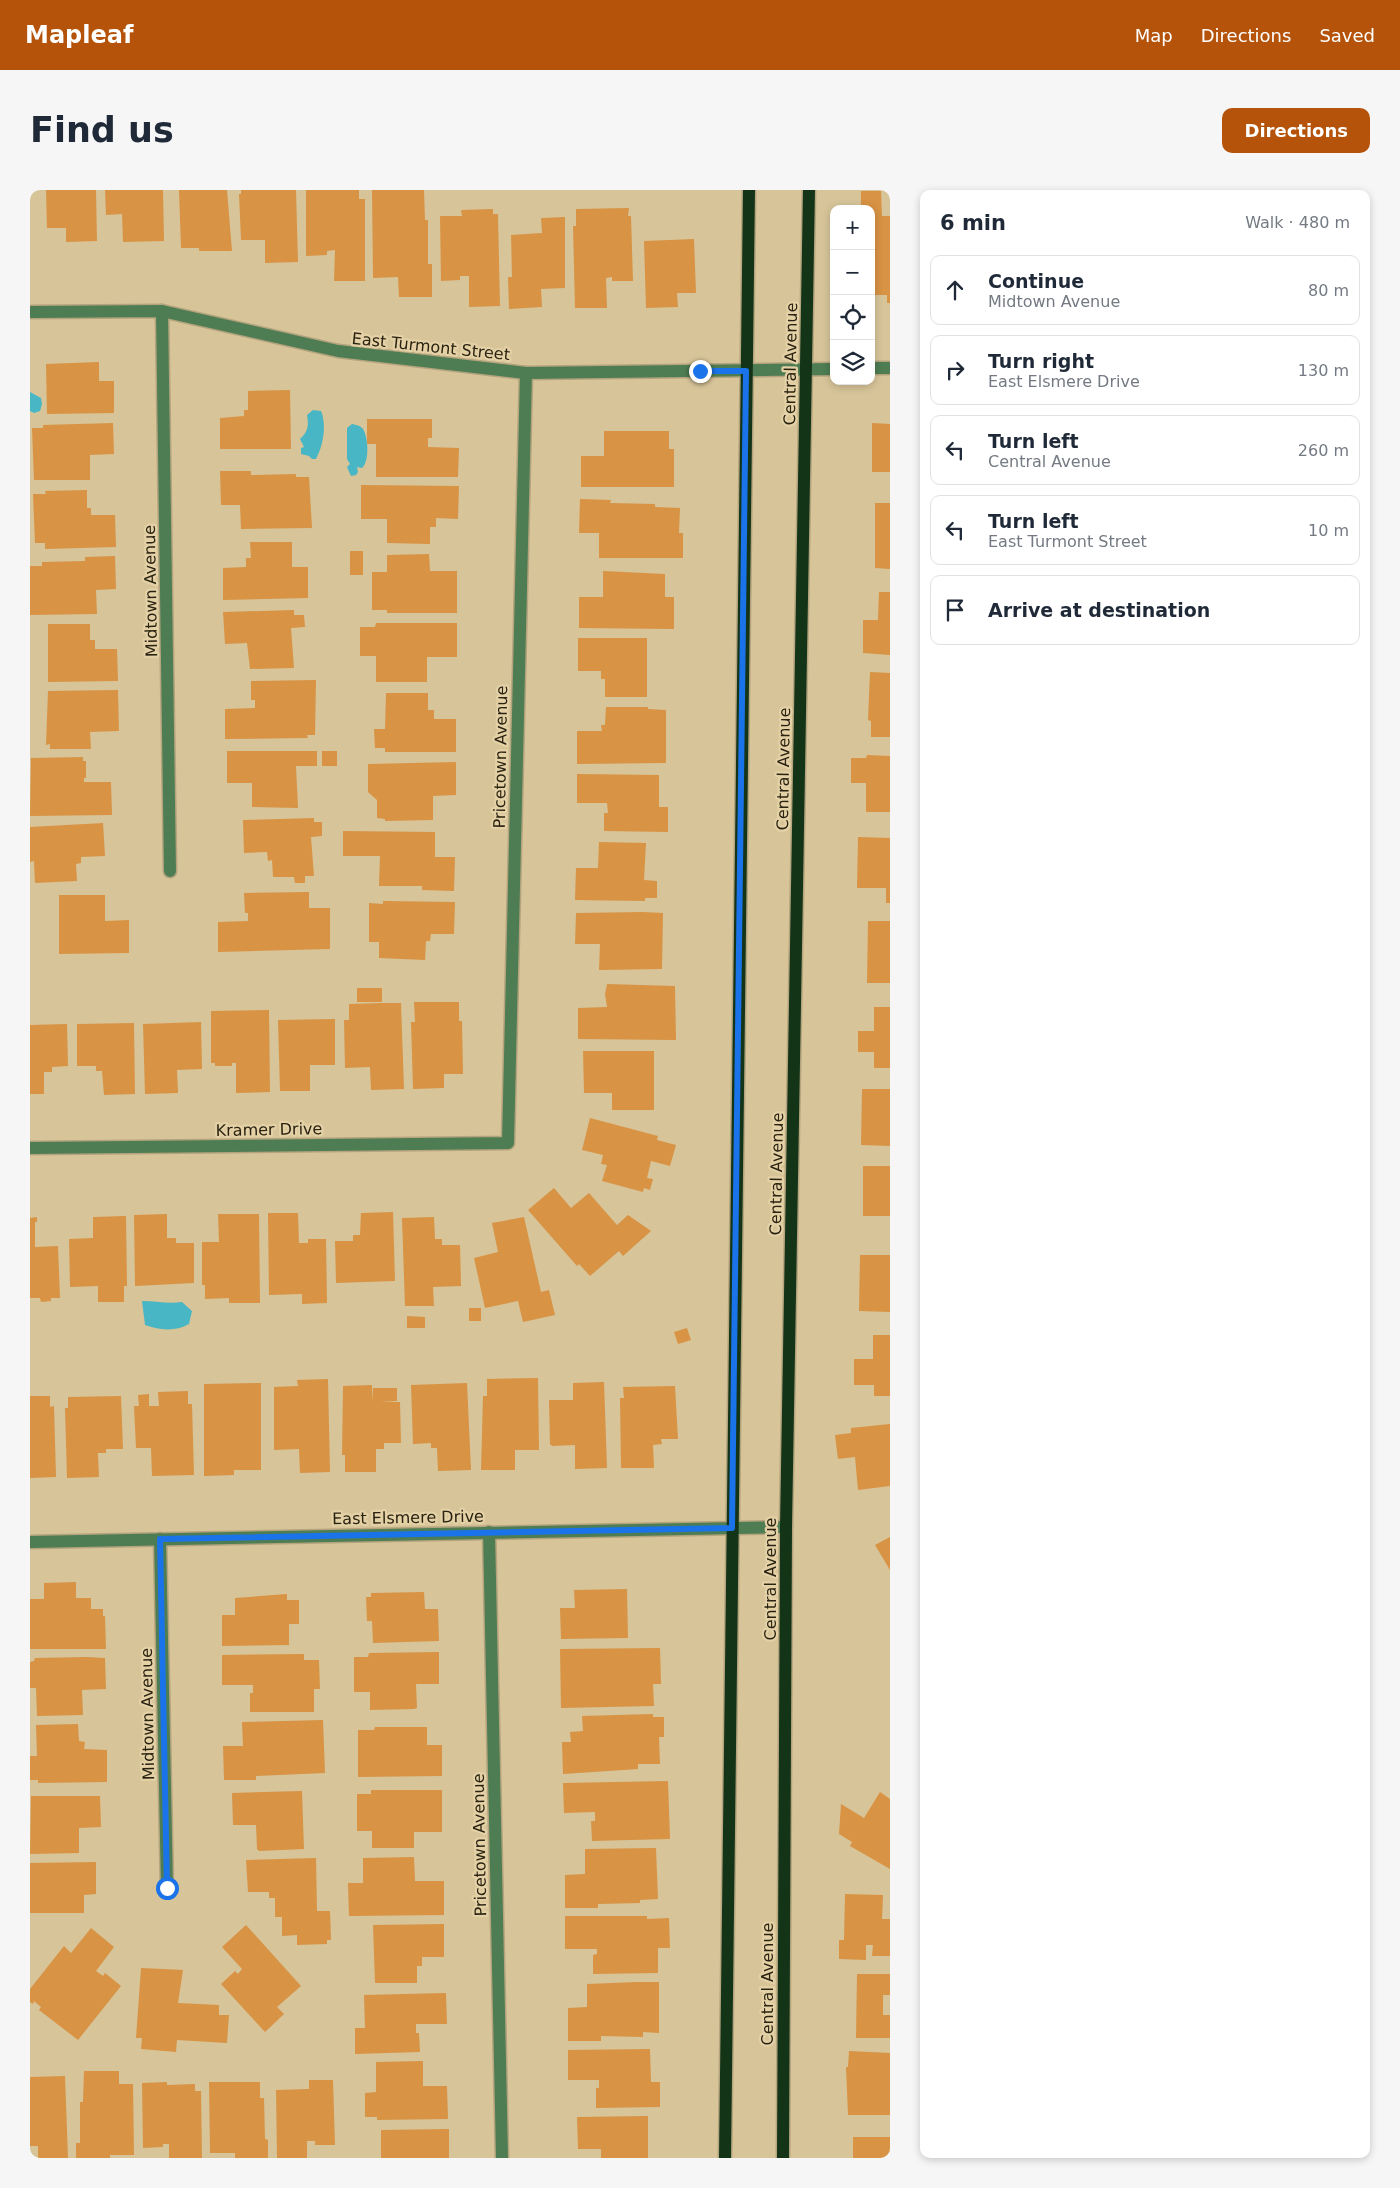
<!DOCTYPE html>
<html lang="en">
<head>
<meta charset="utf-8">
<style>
  body { margin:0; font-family:"DejaVu Sans",sans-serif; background:#f6f6f7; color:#1f2937 }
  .controls { position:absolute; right:15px; top:15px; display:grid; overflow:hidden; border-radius:10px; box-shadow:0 2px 8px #0003 }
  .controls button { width:45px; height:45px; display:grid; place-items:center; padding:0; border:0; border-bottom:1px solid #e0e1e3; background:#fff; color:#1f2937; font:25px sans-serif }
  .stop { position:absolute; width:15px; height:15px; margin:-11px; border:4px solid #1a73e8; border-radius:50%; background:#fff }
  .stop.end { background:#1a73e8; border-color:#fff; box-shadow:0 1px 5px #0008 }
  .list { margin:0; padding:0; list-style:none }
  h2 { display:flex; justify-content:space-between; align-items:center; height:65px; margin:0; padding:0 20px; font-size:21px }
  h2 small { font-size:16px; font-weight:400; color:#747a83 }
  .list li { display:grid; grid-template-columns:32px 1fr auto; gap:15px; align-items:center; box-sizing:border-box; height:70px; margin:0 10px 10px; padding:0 10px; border:1px solid #e0e1e3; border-radius:10px }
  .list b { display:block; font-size:19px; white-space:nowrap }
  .list p { margin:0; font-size:16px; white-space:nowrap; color:#747a83 }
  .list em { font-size:16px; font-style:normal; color:#747a83 }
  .icon { flex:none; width:28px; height:28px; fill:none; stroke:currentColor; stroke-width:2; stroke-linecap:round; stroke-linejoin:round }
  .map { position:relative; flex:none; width:860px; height:1968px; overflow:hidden; border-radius:10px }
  header { display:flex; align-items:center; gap:30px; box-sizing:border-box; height:70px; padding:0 25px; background:#b45309; color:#fff }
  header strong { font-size:24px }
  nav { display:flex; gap:28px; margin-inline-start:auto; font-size:18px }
  .intro { display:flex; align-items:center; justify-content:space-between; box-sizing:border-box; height:120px; padding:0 30px }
  h1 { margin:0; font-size:35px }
  .button { padding:12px 22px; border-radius:10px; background:#b45309; color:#fff; font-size:18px; font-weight:700 }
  main { display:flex; gap:30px; padding:0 30px }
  aside { flex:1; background:#fff; border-radius:10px; box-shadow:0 2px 8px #0003 }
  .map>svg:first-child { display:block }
  .water { fill:#48b6c4 }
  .building { fill:#d89344 }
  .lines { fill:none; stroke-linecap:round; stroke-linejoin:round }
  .minor-casing { stroke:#b4a47e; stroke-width:15 }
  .major-casing { stroke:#b4a47e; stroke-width:15 }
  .minor { stroke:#4e7d53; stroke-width:12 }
  .major { stroke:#143418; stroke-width:12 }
  .route { stroke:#1a73e8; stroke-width:6 }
  .labels { text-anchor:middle; stroke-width:4.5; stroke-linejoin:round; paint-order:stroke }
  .street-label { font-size:16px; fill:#2a2312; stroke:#e4d1a6 }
</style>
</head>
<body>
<header>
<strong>Mapleaf</strong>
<nav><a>Map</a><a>Directions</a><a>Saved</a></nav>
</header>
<div class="intro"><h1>Find us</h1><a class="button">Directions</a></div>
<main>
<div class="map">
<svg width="860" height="1968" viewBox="0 0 860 1968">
  <rect width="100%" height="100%" fill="#d7c499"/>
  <g class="water">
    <path d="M0,202L11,208L12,214L10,221L4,223L0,221Z"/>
    <path d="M283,220L291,221C297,236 293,256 286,269H282L279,266L271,264V258L274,257L270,249C278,242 279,235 277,225Z"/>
    <path d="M322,234C326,235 330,235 333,239C338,247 340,271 332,278L327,277L328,282L326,285L321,286L317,277L320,274L317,269V238Z"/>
    <path d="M112,1111C126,1111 137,1114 152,1112L162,1121L159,1134C145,1142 129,1140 115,1135Z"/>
  </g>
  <g class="building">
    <path d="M16,0H66L67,51L36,52V38H17Z"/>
    <path d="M75,0H133L134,51L93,52L92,24L76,25Z"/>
    <path d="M149,0H197L202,61H169V58H151Z"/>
    <path d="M211,0H266L268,72L235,73V50H211L209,4H211Z"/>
    <path d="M276,0H329V9H335V91H304L305,60L297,61V65L276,66Z"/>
    <path d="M342,0H394L395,30H398V74H402V107H369L368,87L343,88Z"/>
    <path d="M831,1H851L852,26H860V113H857V105H841V19H831Z"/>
    <path d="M599,18L598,26H601L603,91H582V87L576,88L577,118H545L543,36H546V19Z"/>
    <path d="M463,19V24H468L470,116L439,117V86H430V90L411,91L410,26H432L431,20Z"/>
    <path d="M535,27V98L511,99L512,117L479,119L478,87H482L481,45L512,43L511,28Z"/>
    <path d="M664,49L666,103H647L648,117L616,118L614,51Z"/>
    <path d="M69,172V191H84V223L17,224L16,174Z"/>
    <path d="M260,200L261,259H190V228L214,226V220H218V201Z"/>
    <path d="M337,229H402V248H398V257L429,258L428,287H346V254H337Z"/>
    <path d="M83,233L84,264L60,265V290H4L2,238H13V235Z"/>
    <path d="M842,233L860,234V282H842Z"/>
    <path d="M574,241H639V259H644V297H551V266H574Z"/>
    <path d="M190,281H221V285L266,284V287H279L282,338L211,339L210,315H191Z"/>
    <path d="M331,295L429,296L428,329L406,328V337H400V354L357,353V329H331Z"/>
    <path d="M57,300V318H61V325H85L86,357L15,359V353H5L3,304H16L15,301Z"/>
    <path d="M550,309L581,310L580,313L625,314V317L650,318L649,343H653V368H569V343H549Z"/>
    <path d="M845,313H860V379L845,378Z"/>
    <path d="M220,352H262V377H278V408L193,410V378L216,377V368H221Z"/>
    <rect x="320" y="361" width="13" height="24"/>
    <path d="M399,364L400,381H427V423H357V420H342V382H357V365Z"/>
    <path d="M85,366L86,399L66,400L67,424L0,425V376H12V372L55,371V367Z"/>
    <path d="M573,381L635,384V407H644V439L549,438V407H573Z"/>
    <path d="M849,402H860V465L833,463V430H848Z"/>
    <path d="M264,420V425H274L275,437L261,438L264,478L220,479L217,453L195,454L193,422Z"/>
    <path d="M346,433H427V467H397V492H346V466H330V437H345Z"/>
    <path d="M18,434H60V450H65V459H87L88,491L18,492Z"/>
    <path d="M548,448H617V507H575V489H571V481H548Z"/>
    <path d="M840,482L860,483V547H841V531L838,530Z"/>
    <path d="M286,490L285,545H277L278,548L195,549V519L225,518V510H221V491Z"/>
    <path d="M88,500L89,541L60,542L61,559H20V554L16,555L18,501Z"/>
    <path d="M356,503H398V520H404V529H426V562H355V558H345L344,539H355Z"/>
    <path d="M576,517H618V519L636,520V573L547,574V541H572L571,535H575Z"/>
    <path d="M197,561H287V576H266L268,618L222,617V593H197Z"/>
    <rect x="292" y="561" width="15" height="15"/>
    <path d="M837,565L860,566V622H836V593H821V568H836Z"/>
    <path d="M53,567V571H56V588H54V592H81L82,625L0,626L1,568Z"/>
    <path d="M426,572V605L403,606V630L355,631V629L347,628V610L338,602V574Z"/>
    <path d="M547,584L629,585V617H638V642L574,641V623H578L577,613H547Z"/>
    <path d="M284,628V632H292V646L281,647L284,686H275V693H265L264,687H243L242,670L238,671L237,662L214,663L213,630Z"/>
    <path d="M73,633L75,666L51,667V673L46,674L47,691L5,693L4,671L0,672V637Z"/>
    <path d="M313,641L405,642V667H425L424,701L392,700V696H349L350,666H313Z"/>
    <path d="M828,647L860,648V713H856V698H827Z"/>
    <path d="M569,652L616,653L614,690L627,691V708H615V711L545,710L546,678H568Z"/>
    <path d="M279,702V718H300V759L188,762V732L218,731V723H215L214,703Z"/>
    <path d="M29,705H75V731L99,730V763L29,764Z"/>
    <path d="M353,711L425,712L424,744H401L400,751H396L395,770L349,768V752H339V713L353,714Z"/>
    <path d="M613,722L633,723L632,779L569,780L570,754H545L546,723Z"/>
    <path d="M838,731H860V793H837Z"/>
    <path d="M577,794L645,796L646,850L548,849V818L577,817L575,804Z"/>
    <rect x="327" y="798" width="25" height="14"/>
    <path d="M384,812H429V831H432L433,884H414V898L383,899L381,832H385Z"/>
    <path d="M352,813H371L374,899L341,900L340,877L315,878L314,830H319V814Z"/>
    <path d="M844,817H860V878H844V862H828V841H844Z"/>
    <path d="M239,820L240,902L206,903V873H202V876H185V873H181V821Z"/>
    <path d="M305,829V875H280V901H250L248,830Z"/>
    <path d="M171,832L172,879L147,880L148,903L115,904L113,834Z"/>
    <path d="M104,833L105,904L74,905L72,881H66V876H47V834Z"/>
    <path d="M37,834L38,876L22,877V882H14V904H0V835Z"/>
    <path d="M553,861H624V920H582V903H554Z"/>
    <path d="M832,899H860V956L831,955Z"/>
    <path d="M560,928L628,946L627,950L646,955L640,976L621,971L617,988L623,989L620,1000L614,998L613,1002L572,991L577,975L571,974L573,965L552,960Z"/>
    <rect x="833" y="976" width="27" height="50"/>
    <path d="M524,998L541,1018L559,1003L587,1035L598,1025L621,1041L593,1066L589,1061L560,1086L549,1074L547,1076L498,1020Z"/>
    <path d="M363,1022L365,1091L306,1093L305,1051H323V1045H330L331,1023Z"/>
    <path d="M238,1023H268L269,1053H278V1049H296L297,1113L272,1114V1104L239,1105Z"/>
    <path d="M137,1024V1048H146V1053H164V1093L105,1096L104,1025Z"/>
    <path d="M188,1024H229L230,1113H199V1108L175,1109V1095H172V1052H189Z"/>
    <path d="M96,1026L97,1096H94V1112H68V1096L40,1097L39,1049L63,1048V1027Z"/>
    <path d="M7,1027V1032H5V1057L28,1056L30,1108H21V1111L11,1112L10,1108H0V1028Z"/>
    <path d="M404,1027L405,1049H412V1055H430L431,1096L403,1097L404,1116H375L372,1028Z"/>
    <path d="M494,1027L511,1102L519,1100L525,1125L493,1132L488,1111L455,1118L444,1068L468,1062L462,1033Z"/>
    <path d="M830,1065H860V1122L829,1121Z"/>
    <rect x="439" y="1118" width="12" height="13"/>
    <path d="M377,1126L395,1127V1138H377Z"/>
    <path d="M657,1138L661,1150L648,1154L644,1142Z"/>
    <path d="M843,1145H860V1206H844V1195H824V1169H843Z"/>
    <path d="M508,1188L509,1260H485V1280H451L453,1206H457V1189Z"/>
    <path d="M298,1189L300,1282L270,1283L269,1259L244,1260V1197L268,1196L267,1190Z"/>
    <path d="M574,1192L577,1278L545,1279V1255L522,1256L520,1254L519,1210H543V1193Z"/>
    <path d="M231,1193V1280H204V1285L174,1286V1194Z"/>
    <path d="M437,1193L441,1280L408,1281L407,1258H401V1253L383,1254L381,1195Z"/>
    <path d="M342,1195V1212L343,1198H367V1211L350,1212H370L371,1253H354V1259H346V1282H315V1265H312L313,1196Z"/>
    <path d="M645,1196L648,1249H631L632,1254L623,1255L624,1278H591L590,1208H594L593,1197Z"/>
    <path d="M158,1201V1214H162L164,1285L122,1286L121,1258H106L104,1216H109L108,1205L119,1204V1216H129L128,1202Z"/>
    <path d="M0,1206H20V1217L24,1216L26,1287L0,1288Z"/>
    <path d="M91,1206L93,1259H76V1263H68L69,1287L37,1288L35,1218H38V1207Z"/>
    <path d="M860,1234V1296L828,1300L825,1267L808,1269L805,1245L821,1243V1238Z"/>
    <path d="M860,1347V1380L845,1355Z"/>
    <path d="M46,1392V1408H61V1419H73V1426H75L76,1459H0V1409H14V1393Z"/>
    <path d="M597,1399L598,1448L531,1449L530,1418H545L544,1400Z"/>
    <path d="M394,1402L395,1419H408L409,1451L343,1453L342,1431H337L336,1407H341V1403Z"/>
    <path d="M257,1404V1410H269V1434H259V1455L192,1456V1425H205V1408Z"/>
    <path d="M630,1458L631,1494H623L624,1516L531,1518L530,1459Z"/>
    <path d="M409,1462V1494H386L387,1518L384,1519L340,1520V1502H324V1467H338L339,1463Z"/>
    <path d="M274,1464V1470H289L290,1499H284V1522H220V1503H223V1495H192V1465Z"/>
    <path d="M57,1467L75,1468L76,1499L52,1500L53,1525L7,1526L6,1498H0V1472L4,1471L5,1468Z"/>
    <path d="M623,1524V1527H634V1547H629L630,1574H608V1579L533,1584L532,1552H541L540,1542L553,1541L552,1526Z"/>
    <path d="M293,1530L295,1583L226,1586V1590H194L193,1556H213L212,1532Z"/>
    <path d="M48,1534L49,1551L55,1552L54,1559L77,1560V1592L8,1593V1590H0V1566H7L6,1535Z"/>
    <path d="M345,1537H397V1555H412V1586L328,1587V1540H344Z"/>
    <path d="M638,1591L640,1649L562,1651L561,1631H565V1622L534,1623L533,1593Z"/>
    <path d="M341,1600H412V1642H384V1658H342V1641H327V1604H341Z"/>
    <path d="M272,1601L274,1659L229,1661L227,1659L226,1635H203L202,1603Z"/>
    <path d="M850,1602L860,1609V1679L820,1656L822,1652L809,1644L811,1614L834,1628Z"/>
    <path d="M1,1606H70L71,1637L49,1638V1663L0,1664Z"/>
    <path d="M626,1658L628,1709L610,1710V1713L568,1714V1718H535V1685L555,1684V1659Z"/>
    <path d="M384,1667L385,1691H414V1725L319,1726L318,1693H333V1668Z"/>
    <path d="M286,1668L287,1721H300L301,1750H297V1754L267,1755V1745L252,1746V1727H245V1708H239V1702H218L216,1670Z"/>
    <path d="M66,1672V1704L54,1705V1723H0V1673Z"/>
    <path d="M815,1704L853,1705L852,1729H860V1766H842L843,1755H836V1770L809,1769V1750H814Z"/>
    <path d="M535,1726H617V1729L639,1728L640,1758H628V1783L563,1784V1765L567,1764V1759H535Z"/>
    <path d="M414,1734V1767H392V1776H387V1793H345L343,1735Z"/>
    <path d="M216,1735L271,1796L247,1817L254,1824L235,1842L191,1794L205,1781L208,1784L212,1779L192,1757Z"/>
    <path d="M61,1738L84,1757L66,1781L73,1786L75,1783L91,1796L48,1850L9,1820L11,1817L4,1811L3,1814L0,1812V1799L34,1756L41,1763Z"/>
    <path d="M111,1778L153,1780L148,1813L189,1815V1825H199L197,1853L147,1850L146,1862L111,1859L112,1848H106Z"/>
    <path d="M827,1784H860V1805H853V1825H860V1848H826Z"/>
    <path d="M607,1792H629V1843L613,1842V1847L571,1846V1851H538V1818L557,1817V1794Z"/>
    <path d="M416,1803L417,1834H386V1843H389L390,1862L325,1864V1838H335L334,1805Z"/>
    <path d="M620,1859L621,1892H630V1917L566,1918V1898H569V1890H538V1860Z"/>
    <path d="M819,1861L860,1863V1925H818L816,1877H818Z"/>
    <path d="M393,1871V1896H417L418,1929L347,1930V1927H335V1903L346,1902V1872Z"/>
    <path d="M54,1881H89V1894H103L104,1965H80V1968H46V1953H50V1912H53Z"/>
    <path d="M35,1886L38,1968H8V1956H0V1887Z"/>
    <path d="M279,1890H303L305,1955H285V1951H277V1968H247L246,1900L279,1899Z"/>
    <path d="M137,1892V1895L165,1894V1901H171L172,1968H139V1954H133V1957L113,1958L112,1893Z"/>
    <path d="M179,1892H230V1908H234L235,1949L238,1950V1968H205V1963H180Z"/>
    <path d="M618,1926V1968H571V1959H548L547,1927Z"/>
    <path d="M419,1939V1968H351V1940Z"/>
    <rect x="823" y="1947" width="37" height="21"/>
  </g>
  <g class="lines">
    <defs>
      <g id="minor">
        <path d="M132,121L140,681"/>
        <path d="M0,122L132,121L308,161L496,183L804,179"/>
        <path d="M841,178H860"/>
        <path d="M0,958L478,953L496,183"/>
        <path d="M459,1342L472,1968"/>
        <path d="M130,1349L137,1698"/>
        <path d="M0,1352L756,1337"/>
      </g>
      <g id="major">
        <path d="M695,1968L719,0"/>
        <path d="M753,1968L756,1337L779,0"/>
      </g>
    </defs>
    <use href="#minor" class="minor-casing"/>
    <use href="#major" class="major-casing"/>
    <use href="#minor" class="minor"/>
    <use href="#major" class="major"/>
  </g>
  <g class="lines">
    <path class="route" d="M137,1698L130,1349L702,1338L716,181H670"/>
  </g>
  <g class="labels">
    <g class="street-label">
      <text transform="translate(401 156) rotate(6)" y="6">East Turmont Street</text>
      <text transform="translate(760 174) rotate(-89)" y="6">Central Avenue</text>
      <text transform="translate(120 401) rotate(-91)" y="6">Midtown Avenue</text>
      <text transform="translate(470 567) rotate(-89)" y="6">Pricetown Avenue</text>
      <text transform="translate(753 579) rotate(-89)" y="6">Central Avenue</text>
      <text transform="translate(239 939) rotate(-1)" y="6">Kramer Drive</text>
      <text transform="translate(746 984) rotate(-89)" y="6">Central Avenue</text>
      <text transform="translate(378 1327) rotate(-1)" y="6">East Elsmere Drive</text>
      <text transform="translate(740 1389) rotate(-90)" y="6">Central Avenue</text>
      <text transform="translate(117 1524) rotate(-91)" y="6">Midtown Avenue</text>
      <text transform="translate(449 1655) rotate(-91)" y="6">Pricetown Avenue</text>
      <text transform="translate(737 1794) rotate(-90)" y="6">Central Avenue</text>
    </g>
  </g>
</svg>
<div class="controls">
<button>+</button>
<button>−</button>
<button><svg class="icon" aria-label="locate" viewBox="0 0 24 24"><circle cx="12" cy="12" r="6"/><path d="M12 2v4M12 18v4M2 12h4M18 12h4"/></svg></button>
<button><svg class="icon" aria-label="layers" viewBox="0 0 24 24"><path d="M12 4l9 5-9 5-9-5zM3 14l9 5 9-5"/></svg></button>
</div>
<div class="stop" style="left:137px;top:1698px"></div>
<div class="stop end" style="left:670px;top:181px"></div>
</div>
<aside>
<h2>6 min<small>Walk · 480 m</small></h2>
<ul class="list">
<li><svg class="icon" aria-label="ahead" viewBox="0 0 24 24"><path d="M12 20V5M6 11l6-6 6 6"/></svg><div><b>Continue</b><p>Midtown Avenue</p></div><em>80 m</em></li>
<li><svg class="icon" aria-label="right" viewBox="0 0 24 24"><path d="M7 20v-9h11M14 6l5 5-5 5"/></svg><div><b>Turn right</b><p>East Elsmere Drive</p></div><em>130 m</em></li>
<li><svg class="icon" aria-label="left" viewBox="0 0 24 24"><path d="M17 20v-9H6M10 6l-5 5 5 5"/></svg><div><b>Turn left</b><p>Central Avenue</p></div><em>260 m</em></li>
<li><svg class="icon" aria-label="left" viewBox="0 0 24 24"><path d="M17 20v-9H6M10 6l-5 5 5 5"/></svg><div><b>Turn left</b><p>East Turmont Street</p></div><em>10 m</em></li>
<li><svg class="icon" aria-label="arrive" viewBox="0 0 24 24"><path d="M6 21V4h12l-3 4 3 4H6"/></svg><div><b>Arrive at destination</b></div></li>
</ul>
</aside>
</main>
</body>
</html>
